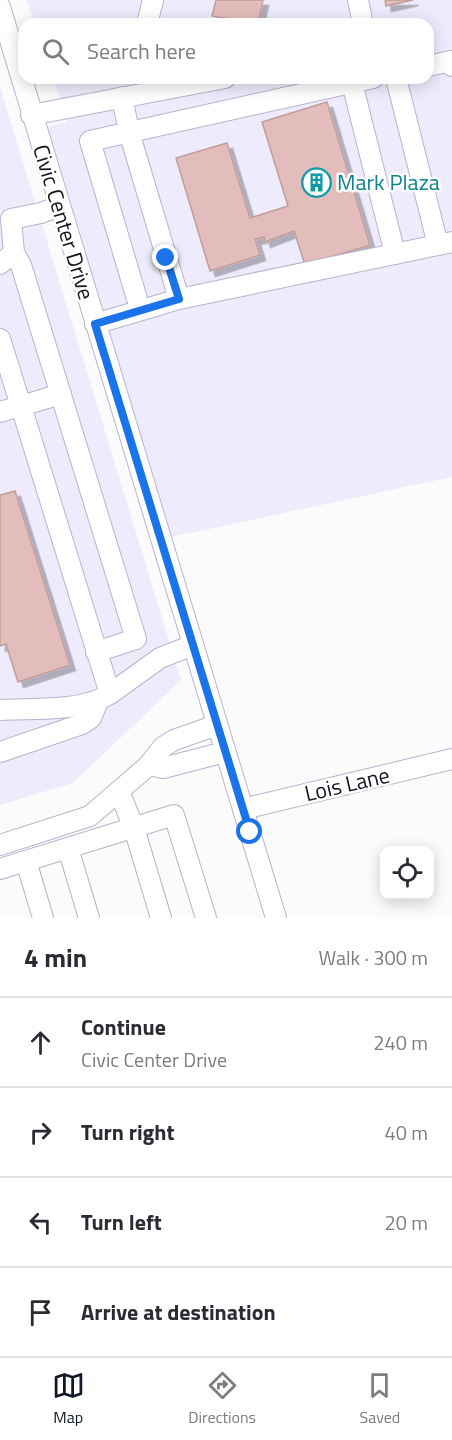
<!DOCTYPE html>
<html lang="en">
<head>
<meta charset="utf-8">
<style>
  body { margin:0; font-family:"Titillium Web",sans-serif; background:#f2f2f3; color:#2b2b33 }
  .controls { position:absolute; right:18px; bottom:18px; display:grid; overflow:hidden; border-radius:12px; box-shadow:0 3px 15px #0003 }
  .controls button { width:54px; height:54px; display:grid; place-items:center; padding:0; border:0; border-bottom:2px solid #e1e1e2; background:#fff; color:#2b2b33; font:30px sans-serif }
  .stop { position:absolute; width:18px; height:18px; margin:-14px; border:4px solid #1a73e8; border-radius:50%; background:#fff }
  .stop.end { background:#1a73e8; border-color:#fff; box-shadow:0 2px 6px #0008 }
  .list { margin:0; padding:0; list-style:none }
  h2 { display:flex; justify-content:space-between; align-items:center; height:78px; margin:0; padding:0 24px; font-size:26px }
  h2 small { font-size:20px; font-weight:400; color:#7c7c81 }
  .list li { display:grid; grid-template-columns:39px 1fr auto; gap:18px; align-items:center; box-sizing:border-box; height:90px; padding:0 24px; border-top:2px solid #e1e1e2 }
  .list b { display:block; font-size:22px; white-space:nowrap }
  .list p { margin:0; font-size:20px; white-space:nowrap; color:#7c7c81 }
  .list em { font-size:20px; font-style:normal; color:#7c7c81 }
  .icon { flex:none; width:33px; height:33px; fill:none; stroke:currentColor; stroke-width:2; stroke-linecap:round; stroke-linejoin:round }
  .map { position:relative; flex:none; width:452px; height:918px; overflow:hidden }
  .search { position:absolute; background:#fff; box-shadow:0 3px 15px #0003; left:18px; right:18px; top:18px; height:66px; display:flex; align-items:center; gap:15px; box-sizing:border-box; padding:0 21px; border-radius:18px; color:#7c7c81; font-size:22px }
  .sheet { height:438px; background:#fff }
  nav { display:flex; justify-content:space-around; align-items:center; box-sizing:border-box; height:84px; border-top:2px solid #e1e1e2; background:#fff; font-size:16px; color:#7c7c81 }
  nav a { display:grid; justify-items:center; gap:3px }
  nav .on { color:#111827 }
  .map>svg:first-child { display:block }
  .built { fill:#eeecfc }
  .building { fill:#e2bdbb; stroke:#c19d9b; stroke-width:1.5; filter:url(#shadow) }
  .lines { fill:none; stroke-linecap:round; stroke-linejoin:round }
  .minor-casing { stroke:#b7b3d1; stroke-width:22 }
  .minor { stroke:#fff; stroke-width:20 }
  .route { stroke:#1a73e8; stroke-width:8 }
  .labels { text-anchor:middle; stroke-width:5; stroke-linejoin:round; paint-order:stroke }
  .culture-label { font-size:22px; fill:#0d838f; stroke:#fff; text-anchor:start }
  .street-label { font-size:22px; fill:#16141f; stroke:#fff }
</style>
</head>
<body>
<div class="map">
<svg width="452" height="918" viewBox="0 0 452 918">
  <defs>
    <filter id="shadow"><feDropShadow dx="5.5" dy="5.5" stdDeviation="0" flood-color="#0004"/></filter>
  </defs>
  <rect width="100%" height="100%" fill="#fbfbfb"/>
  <g class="built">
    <path d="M27,0H452V477L172,537L47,127L67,122L53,78H428V24H35Z"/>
    <path d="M0,87L181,680L73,783L0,805Z"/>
  </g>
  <g class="building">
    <path d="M216,0H263L258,24L212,16Z"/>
    <path d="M385,0H413L386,6Z"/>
    <path d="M327,102L370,245L305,265L294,231L265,242L264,237L255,239L260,255L210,271L176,158L227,143L250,218L288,206L262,122Z"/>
    <path d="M15,491L70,665L18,682L6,644L0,646V495Z"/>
  </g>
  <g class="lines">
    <defs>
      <g id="minor">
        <path d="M358,0L363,24"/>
        <path d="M0,7L276,918"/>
        <path d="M147,24L153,0"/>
        <path d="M428,66L451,61L452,66"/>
        <path d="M396,78L438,245"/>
        <path d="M352,83L395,254"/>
        <path d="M122,97L129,132L179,299"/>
        <path d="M31,115L225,78"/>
        <path d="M14,253L21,265L136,639L96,652"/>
        <path d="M0,264L14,253L11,219L41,213L59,206"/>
        <path d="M140,309L90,141L373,78"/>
        <path d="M95,324L179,299L452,242"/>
        <path d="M0,339L21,406L0,412"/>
        <path d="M61,394L21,406L110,694L160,658L193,645"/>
        <path d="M0,710C33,708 78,712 106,696"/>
        <path d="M0,752L82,724L91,718L98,701"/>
        <path d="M149,765L163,768L225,752"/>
        <path d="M119,791L134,828L161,918"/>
        <path d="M243,809L452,759"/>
        <path d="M0,845L90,816L149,765L163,747L174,740L217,725"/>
        <path d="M68,848L89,918"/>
        <path d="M26,861L43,918"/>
        <path d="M0,869L174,815L206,918"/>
      </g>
    </defs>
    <use href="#minor" class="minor-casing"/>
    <use href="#minor" class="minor"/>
  </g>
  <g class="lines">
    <path class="route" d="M166,258L179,299L95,324L250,832"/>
  </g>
  <defs>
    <symbol id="building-ring" viewBox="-11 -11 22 22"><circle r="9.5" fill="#fff" stroke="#0f9aa8" stroke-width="1.5"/><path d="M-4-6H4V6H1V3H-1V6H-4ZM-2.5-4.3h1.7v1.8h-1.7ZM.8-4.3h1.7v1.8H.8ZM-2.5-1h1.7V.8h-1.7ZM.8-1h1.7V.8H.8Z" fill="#0f9aa8"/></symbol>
  </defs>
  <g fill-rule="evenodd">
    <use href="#building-ring" x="300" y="166" width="33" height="33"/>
  </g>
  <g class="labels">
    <g class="culture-label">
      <text x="337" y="190">Mark Plaza</text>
    </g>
    <g class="street-label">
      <text transform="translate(64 222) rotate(73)" y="8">Civic Center Drive</text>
      <text transform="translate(347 784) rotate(-13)" y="8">Lois Lane</text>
    </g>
  </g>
</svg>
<div class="controls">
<button><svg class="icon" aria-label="locate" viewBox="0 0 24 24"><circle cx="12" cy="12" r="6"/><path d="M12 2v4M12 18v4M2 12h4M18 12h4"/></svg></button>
</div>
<div class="stop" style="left:250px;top:832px"></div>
<div class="stop end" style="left:166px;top:258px"></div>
<div class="search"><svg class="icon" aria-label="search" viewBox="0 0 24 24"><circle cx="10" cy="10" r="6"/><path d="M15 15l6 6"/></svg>Search here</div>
</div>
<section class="sheet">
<h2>4 min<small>Walk · 300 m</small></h2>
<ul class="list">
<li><svg class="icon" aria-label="ahead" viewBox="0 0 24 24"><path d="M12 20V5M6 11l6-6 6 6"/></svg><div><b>Continue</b><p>Civic Center Drive</p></div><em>240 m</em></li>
<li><svg class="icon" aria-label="right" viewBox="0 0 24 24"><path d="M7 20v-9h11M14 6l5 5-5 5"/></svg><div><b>Turn right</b></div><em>40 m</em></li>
<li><svg class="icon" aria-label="left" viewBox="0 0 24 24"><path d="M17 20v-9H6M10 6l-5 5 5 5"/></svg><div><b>Turn left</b></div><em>20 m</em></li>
<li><svg class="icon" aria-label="arrive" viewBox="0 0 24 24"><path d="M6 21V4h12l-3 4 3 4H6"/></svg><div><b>Arrive at destination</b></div></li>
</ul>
</section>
<nav>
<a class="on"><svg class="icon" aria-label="map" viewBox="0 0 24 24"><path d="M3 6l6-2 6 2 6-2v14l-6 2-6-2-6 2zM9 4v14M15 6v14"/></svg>Map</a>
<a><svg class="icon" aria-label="directions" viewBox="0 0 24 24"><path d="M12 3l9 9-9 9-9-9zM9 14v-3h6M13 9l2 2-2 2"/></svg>Directions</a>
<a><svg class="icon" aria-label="saved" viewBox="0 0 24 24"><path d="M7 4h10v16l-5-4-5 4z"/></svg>Saved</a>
</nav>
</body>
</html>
